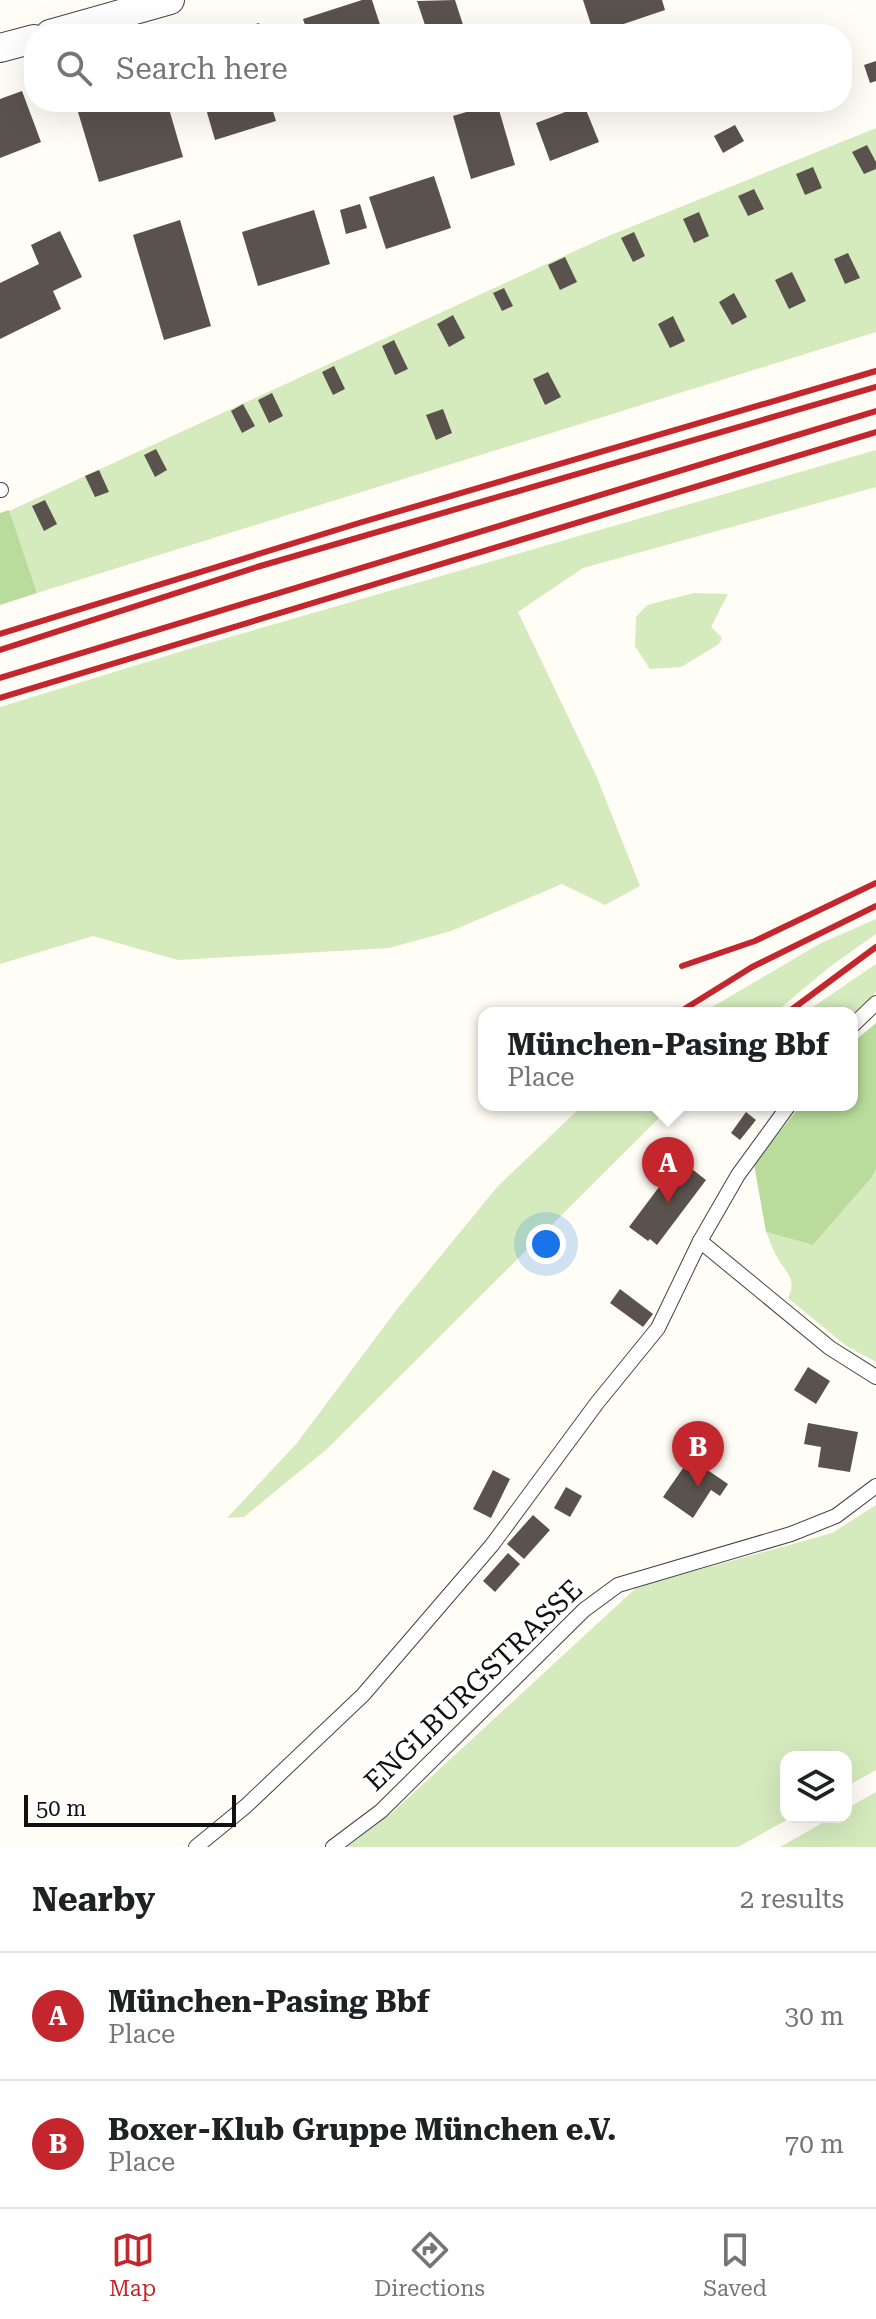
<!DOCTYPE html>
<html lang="en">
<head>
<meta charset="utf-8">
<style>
  body { margin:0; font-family:"Roboto Serif",serif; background:#f2f2f2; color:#202124 }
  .controls { position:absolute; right:24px; bottom:24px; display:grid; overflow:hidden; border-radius:16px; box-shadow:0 8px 32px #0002 }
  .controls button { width:72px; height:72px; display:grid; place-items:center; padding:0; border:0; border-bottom:2px solid #e0e0e0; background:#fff; color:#202124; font:40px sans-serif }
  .scale { position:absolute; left:24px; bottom:20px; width:212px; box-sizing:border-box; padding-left:8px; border:4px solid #111; border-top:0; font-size:22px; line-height:28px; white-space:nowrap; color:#111; -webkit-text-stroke:6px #fff; paint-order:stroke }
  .you { position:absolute; left:546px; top:1244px; width:28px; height:28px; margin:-20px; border:6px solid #fff; border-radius:50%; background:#1a73e8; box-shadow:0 0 0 12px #1a73e833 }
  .badge { display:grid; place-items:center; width:52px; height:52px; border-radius:50%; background:#c4262e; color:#fff; font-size:26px; font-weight:700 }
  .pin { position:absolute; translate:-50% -66px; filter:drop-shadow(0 2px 4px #0008) }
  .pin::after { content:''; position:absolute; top:42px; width:28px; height:24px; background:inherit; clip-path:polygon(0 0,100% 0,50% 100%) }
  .popup { position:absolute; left:478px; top:1007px; width:380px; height:104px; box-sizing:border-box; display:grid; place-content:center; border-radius:16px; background:#fff; filter:drop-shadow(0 2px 6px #0005); font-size:26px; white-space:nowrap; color:#757577 }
  .popup b { font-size:30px; color:#202124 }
  .popup::after { content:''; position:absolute; left:50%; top:100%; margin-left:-16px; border:16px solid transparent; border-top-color:#fff }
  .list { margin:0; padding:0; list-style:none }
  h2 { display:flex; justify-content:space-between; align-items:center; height:104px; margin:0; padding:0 32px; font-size:34px }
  h2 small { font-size:26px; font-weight:400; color:#757577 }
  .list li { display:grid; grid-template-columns:52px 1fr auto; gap:24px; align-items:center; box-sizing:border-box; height:128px; padding:0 32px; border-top:2px solid #e0e0e0 }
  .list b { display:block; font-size:30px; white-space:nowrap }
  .list p { margin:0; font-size:26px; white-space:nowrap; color:#757577 }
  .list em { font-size:26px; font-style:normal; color:#757577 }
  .icon { flex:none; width:44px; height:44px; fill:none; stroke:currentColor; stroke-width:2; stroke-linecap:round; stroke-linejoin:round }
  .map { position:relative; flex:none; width:876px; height:1847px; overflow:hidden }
  .search { position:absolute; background:#fff; box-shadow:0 8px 32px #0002; left:24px; right:24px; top:24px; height:88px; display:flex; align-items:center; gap:20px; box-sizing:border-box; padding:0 28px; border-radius:32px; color:#757577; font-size:30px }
  .sheet { height:360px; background:#fff }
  nav { display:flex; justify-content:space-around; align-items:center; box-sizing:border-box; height:112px; border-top:2px solid #e0e0e0; background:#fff; font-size:22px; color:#757577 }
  nav a { display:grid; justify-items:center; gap:4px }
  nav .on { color:#c4262e }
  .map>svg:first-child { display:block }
  .green { fill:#d5ebbd }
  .forest { fill:#b9dc9c }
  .building { fill:#5a524d }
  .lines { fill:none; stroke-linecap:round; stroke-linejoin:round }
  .lane-casing { stroke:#444; stroke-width:16 }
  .street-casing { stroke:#444; stroke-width:30 }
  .lane { stroke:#fff; stroke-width:14 }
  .street { stroke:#fff; stroke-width:28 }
  .rail { stroke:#c4262e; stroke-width:6 }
  .labels { text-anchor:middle; stroke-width:8; stroke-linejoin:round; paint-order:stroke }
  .street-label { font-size:28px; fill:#111; stroke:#fff }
</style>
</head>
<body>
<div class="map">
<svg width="876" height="1847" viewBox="0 0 876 1847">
  <rect width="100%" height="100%" fill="#fffdf5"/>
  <g class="green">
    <path d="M876,128V332L37,593L9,511L601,239Z"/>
    <path d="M876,450V487L583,568L518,612L596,775L640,886L605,905L562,884L451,931L389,948L178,960L93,936L0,964V707L199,646Z"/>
    <path d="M694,593L728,594L711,627L722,638L719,644L681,667L650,669L635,646L636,617L647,605Z"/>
    <path d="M876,919V934L831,966L774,1013H702L821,943Z"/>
    <path d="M876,964V992L852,1014L804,1013Z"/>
    <path d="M583,1105H672L327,1449L244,1517L227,1518L297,1443L398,1308L497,1187Z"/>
    <path d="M876,1168V1362L845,1345L788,1298C798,1279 785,1272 777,1257C772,1249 770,1240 766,1232L813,1245L872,1177Z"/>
    <path d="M876,1505V1770L846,1787V1757H786V1817H792L738,1847H347L393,1812L637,1587L832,1533Z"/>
    <path d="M876,1792V1847H780L833,1817H846V1809Z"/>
  </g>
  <g class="forest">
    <path d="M9,510L37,593L0,605V513Z"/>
    <path d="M876,1023V1168L872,1177L813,1245L766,1232L754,1164L801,1105H852V1043Z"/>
  </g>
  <g class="building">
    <path d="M362,0H372L383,34H308L303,19Z"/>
    <path d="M455,0L466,34H428L417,1Z"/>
    <path d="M583,0H662L665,10L594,34Z"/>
    <path d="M259,23L263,34H226V33Z"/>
    <path d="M876,61V81L870,83L864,65Z"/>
    <path d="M22,91L41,142L0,158V99Z"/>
    <path d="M75,102H167L183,157L99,182Z"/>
    <path d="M204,102H270L276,121L215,140Z"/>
    <path d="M497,103L515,165L471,179L453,116Z"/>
    <path d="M584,105L599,142L550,161L536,123Z"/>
    <path d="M735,125L744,141L723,153L714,136Z"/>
    <path d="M867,145L876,162V169L864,174L852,152Z"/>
    <path d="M813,167L822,188L805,195L796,174Z"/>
    <path d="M434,176L451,228L386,249L369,197Z"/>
    <path d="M754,189L764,209L748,216L738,196Z"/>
    <path d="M360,204L367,228L346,234L340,210Z"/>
    <path d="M314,210L330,264L258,286L242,232Z"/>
    <path d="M699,212L709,236L694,243L683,219Z"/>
    <path d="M180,220L211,326L164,340L133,235Z"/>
    <path d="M60,231L82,277L53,291L61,309L0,339V283L39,264L31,245Z"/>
    <path d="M634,232L645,256L633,262L621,238Z"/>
    <path d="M848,253L860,278L845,284L834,259Z"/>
    <path d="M565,257L577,282L560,290L548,265Z"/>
    <path d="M792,272L806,301L789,309L775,280Z"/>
    <path d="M504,288L513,306L502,311L493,293Z"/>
    <path d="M734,293L747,317L732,325L719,302Z"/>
    <path d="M453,315L465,338L449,347L437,324Z"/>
    <path d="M673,316L685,341L670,348L658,324Z"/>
    <path d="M394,340L408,369L395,375L382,346Z"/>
    <path d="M334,366L345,389L333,395L322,372Z"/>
    <path d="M548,372L561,397L545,405L533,379Z"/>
    <path d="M272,393L283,416L269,423L258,400Z"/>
    <path d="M243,404L255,426L242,433L231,411Z"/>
    <path d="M443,409L452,433L436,440L426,415Z"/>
    <path d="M156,449L167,470L155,477L144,455Z"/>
    <path d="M99,470L109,492L95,497L85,476Z"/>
    <path d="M45,500L57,524L44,531L32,506Z"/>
    <path d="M746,1112L756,1120L740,1140L731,1133Z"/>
    <path d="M683,1162L706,1180L657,1245L650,1239L648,1241L629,1227L668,1175L672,1178Z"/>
    <path d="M620,1289L653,1314L643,1327L610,1303Z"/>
    <path d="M808,1367L830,1381L816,1404L794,1390Z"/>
    <path d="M808,1423L858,1432L850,1472L818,1467L821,1447L804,1444Z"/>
    <path d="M690,1458L728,1484L720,1496L711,1490L693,1518L663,1497Z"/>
    <path d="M493,1470L510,1479L491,1518L473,1509Z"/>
    <path d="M566,1487L582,1496L570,1517L554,1508Z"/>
    <path d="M533,1515L550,1530L524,1559L507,1544Z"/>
    <path d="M508,1553L520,1564L495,1592L483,1581Z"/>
  </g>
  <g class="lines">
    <defs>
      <g id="lane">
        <path d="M0,490H1"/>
        <path d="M852,1026L876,1003"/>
        <path d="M700,1241L830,1348L876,1377"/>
        <path d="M196,1847L246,1806L363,1695L492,1545L597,1403L658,1328L700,1241L738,1175L789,1105"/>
        <path d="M333,1847L381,1811L584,1610L618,1585L791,1534L836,1516L876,1486"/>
      </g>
      <g id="street">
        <path d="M50,34L170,0"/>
        <path d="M0,48L34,39"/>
      </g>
    </defs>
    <use href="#lane" class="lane-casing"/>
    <use href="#street" class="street-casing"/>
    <use href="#lane" class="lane"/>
    <use href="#street" class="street"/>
    <g class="rail">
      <path d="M0,634L359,523L876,371"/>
      <path d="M0,650L257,567L876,387"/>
      <path d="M0,678L876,411"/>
      <path d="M0,698L876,432"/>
      <path d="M682,966L755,941L876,883"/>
      <path d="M678,1013L752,967L876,906"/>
      <path d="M787,1013L876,947"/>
    </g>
  </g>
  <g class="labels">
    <g class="street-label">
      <text transform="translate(473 1685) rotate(-44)" y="10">ENGLBURGSTRASSE</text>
    </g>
  </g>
</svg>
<div class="controls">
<button><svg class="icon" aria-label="layers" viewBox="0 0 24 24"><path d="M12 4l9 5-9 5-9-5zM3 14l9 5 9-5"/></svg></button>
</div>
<div class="scale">50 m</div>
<div class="you"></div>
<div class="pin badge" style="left:668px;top:1203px">A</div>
<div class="popup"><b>München-Pasing Bbf</b>Place</div>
<div class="pin badge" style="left:698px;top:1487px">B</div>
<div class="search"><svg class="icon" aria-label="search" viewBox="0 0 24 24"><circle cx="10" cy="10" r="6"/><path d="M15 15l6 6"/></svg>Search here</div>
</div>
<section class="sheet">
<h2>Nearby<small>2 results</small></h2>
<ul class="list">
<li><span class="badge">A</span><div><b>München-Pasing Bbf</b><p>Place</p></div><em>30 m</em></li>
<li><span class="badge">B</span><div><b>Boxer-Klub Gruppe München e.V.</b><p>Place</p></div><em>70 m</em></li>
</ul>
</section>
<nav>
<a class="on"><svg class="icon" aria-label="map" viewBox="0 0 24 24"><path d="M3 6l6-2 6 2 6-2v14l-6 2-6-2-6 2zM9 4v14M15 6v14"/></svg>Map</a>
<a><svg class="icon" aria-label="directions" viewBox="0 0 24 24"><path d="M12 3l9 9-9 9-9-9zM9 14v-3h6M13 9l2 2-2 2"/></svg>Directions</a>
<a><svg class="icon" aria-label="saved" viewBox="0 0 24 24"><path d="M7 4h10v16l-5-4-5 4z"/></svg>Saved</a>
</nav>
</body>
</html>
